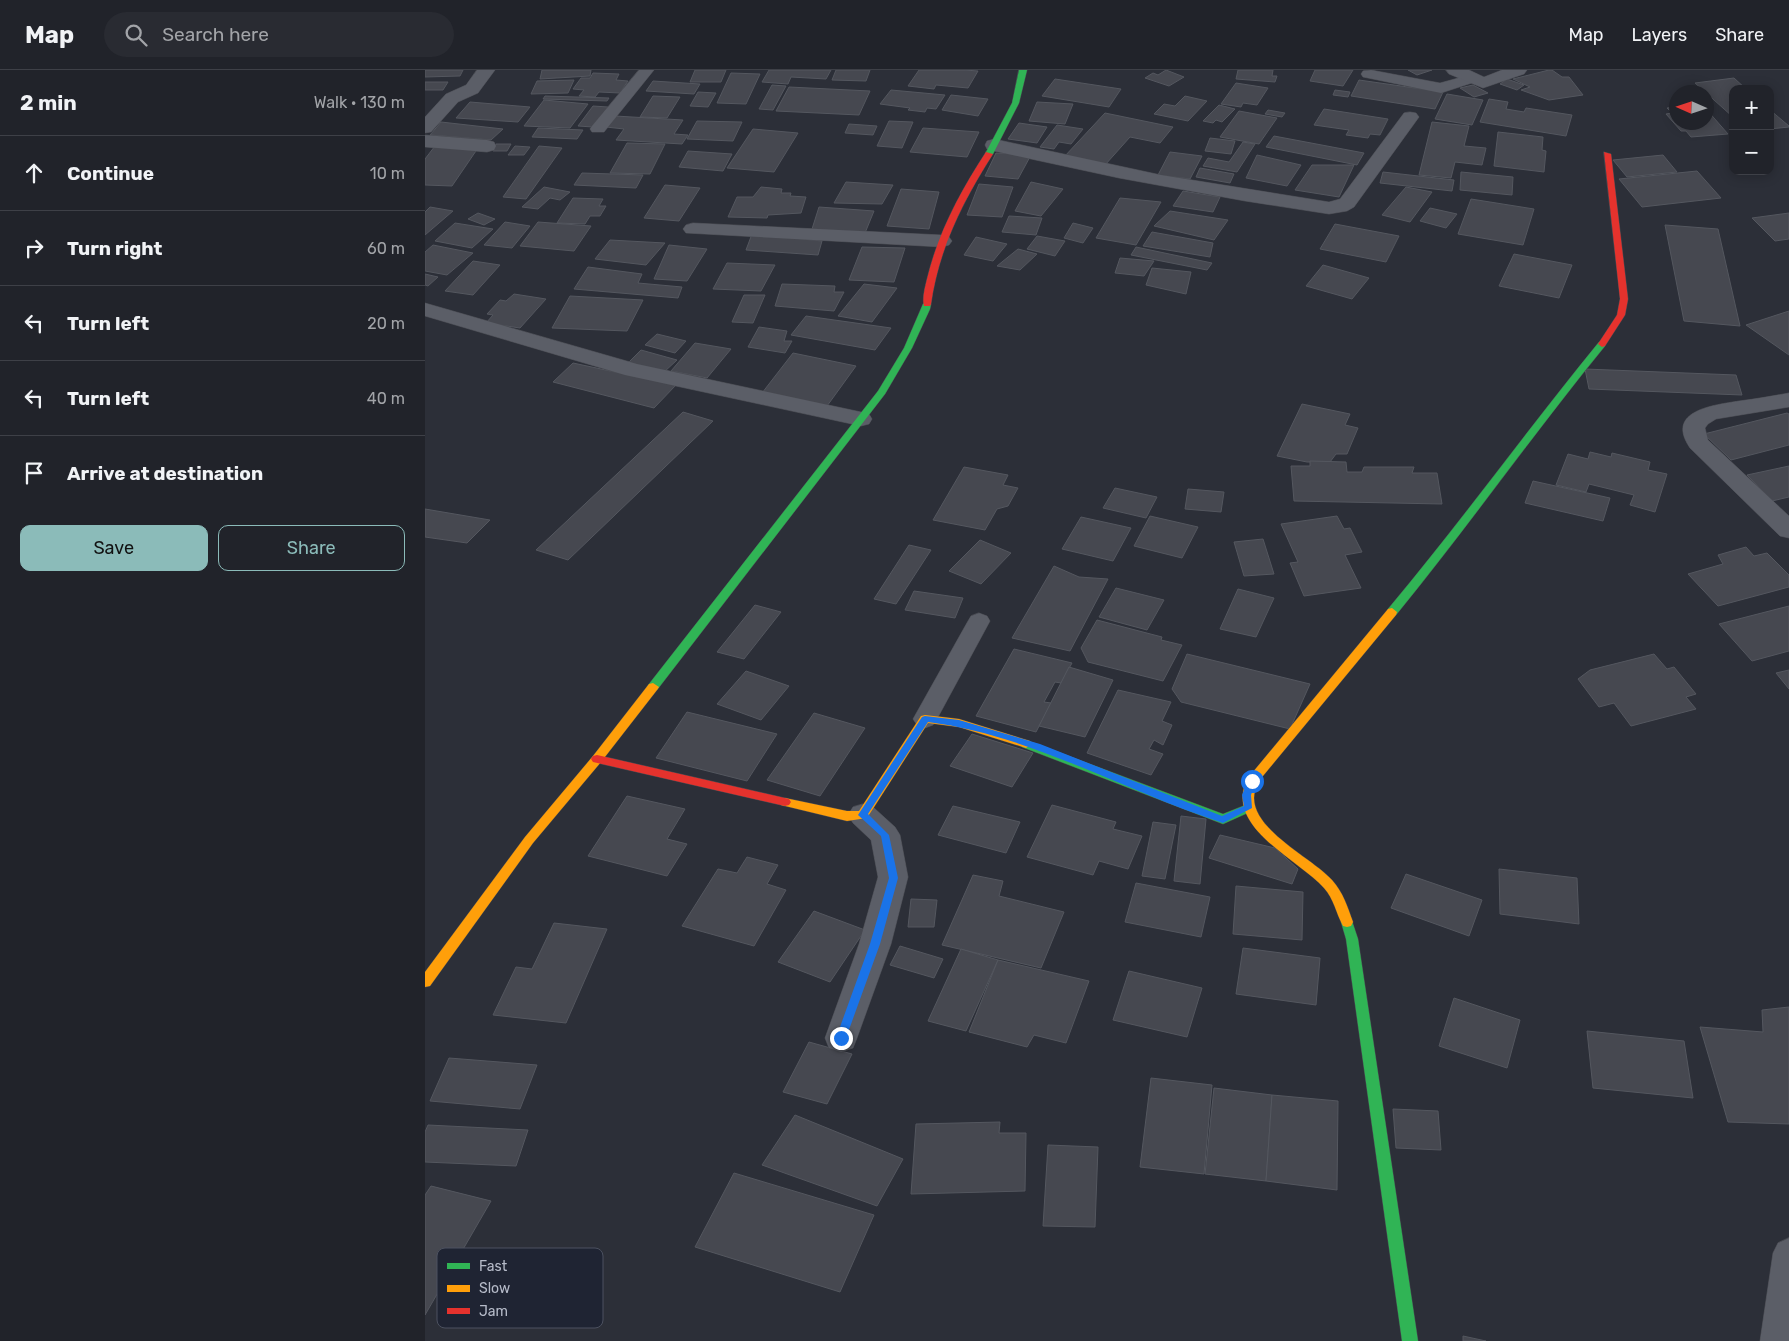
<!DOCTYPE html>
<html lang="en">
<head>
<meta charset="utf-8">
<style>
  body { margin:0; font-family:Rubik,sans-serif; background:#292b32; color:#f1f3f6 }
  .controls { position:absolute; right:15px; top:15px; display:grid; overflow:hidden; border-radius:10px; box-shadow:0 2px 12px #0003 }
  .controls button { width:45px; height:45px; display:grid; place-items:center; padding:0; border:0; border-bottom:1px solid #3e4047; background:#21232a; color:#f1f3f6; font:25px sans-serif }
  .compass { position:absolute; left:1244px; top:15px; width:45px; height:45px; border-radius:50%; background:#21232a; box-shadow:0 2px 12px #0003; rotate:273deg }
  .stop { position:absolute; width:15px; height:15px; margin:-11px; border:4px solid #1a73e8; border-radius:50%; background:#fff }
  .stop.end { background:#1a73e8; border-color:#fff; box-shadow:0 1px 5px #0008 }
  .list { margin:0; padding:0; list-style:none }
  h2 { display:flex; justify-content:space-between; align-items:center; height:65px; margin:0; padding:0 20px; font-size:21px }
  h2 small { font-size:16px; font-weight:400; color:#a2a4a8 }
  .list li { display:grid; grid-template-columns:32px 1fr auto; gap:15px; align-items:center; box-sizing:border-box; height:75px; padding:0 20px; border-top:1px solid #3e4047 }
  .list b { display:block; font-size:19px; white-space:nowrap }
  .list em { font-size:16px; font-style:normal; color:#a2a4a8 }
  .actions { display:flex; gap:10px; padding:15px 20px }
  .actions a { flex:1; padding:11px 0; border:1px solid #8bbbb9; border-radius:10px; text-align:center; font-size:18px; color:#8bbbb9 }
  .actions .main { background:#8bbbb9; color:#111 }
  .icon { flex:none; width:28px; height:28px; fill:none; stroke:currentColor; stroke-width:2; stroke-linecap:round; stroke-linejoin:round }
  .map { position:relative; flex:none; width:1364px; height:1271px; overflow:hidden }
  header { display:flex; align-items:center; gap:30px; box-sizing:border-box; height:70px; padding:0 25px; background:#21232a; border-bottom:1px solid #3e4047 }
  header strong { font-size:24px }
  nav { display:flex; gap:28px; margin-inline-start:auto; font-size:18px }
  .search { width:350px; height:45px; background:#292b32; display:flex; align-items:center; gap:12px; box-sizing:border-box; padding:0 18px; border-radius:28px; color:#a2a4a8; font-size:19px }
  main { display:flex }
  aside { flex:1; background:#21232a }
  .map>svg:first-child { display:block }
  .building { fill:#464850; stroke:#54575f }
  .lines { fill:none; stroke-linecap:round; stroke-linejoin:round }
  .lane-casing { stroke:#484a51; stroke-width:1 }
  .street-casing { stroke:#484a51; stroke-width:1 }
  .fast-casing { stroke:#484a51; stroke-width:1 }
  .slow-casing { stroke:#484a51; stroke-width:1 }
  .jam-casing { stroke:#484a51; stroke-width:1 }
  .lane { fill:#5b5e67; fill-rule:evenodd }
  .street { fill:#5b5e67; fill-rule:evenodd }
  .fast { fill:#30b455; fill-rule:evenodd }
  .slow { fill:#ff9f0a; fill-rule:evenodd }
  .jam { fill:#e5322d; fill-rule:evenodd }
  .route { fill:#1a73e8 }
  .key { fill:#1f2433; stroke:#4c5160; stroke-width:1 }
  .key-label { font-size:14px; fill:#b6bbc9 }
</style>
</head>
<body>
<header>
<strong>Map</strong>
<div class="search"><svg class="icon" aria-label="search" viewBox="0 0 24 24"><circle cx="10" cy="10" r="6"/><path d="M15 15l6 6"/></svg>Search here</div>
<nav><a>Map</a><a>Layers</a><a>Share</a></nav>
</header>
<main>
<aside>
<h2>2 min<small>Walk · 130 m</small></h2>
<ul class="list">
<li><svg class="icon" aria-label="ahead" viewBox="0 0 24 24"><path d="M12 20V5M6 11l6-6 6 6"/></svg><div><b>Continue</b></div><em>10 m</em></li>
<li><svg class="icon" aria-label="right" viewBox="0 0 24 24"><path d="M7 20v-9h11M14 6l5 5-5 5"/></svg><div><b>Turn right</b></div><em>60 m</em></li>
<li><svg class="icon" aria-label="left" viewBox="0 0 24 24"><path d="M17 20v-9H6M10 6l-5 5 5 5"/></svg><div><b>Turn left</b></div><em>20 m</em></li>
<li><svg class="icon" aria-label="left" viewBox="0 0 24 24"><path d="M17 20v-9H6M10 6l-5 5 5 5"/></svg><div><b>Turn left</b></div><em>40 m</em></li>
<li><svg class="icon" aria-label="arrive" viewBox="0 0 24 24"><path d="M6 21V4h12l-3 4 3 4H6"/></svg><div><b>Arrive at destination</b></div></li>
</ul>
<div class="actions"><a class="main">Save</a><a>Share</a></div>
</aside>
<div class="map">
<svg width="1364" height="1271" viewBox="0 0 1364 1271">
  <rect width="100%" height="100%" fill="#2c2f38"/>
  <g class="building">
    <path d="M0,0H38L35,6L0,7Z"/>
    <path d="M117,0H166L165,6L115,9Z"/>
    <path d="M270,0H301L296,12H265Z"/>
    <path d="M344,0H406L401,9L366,7L363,14L337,12Z"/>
    <path d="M411,0H445L441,11L407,10Z"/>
    <path d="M494,0H540L553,1L543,18L511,15L509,19L483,16Z"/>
    <path d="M741,0L759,7L744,16L720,8L728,3L733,5Z"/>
    <path d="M813,0H848L847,6H852L850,12L811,9Z"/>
    <path d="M890,0H928L918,16L885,11Z"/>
    <path d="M983,0H1007L992,5Z"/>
    <path d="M1124,0H1127L1137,7H1144L1158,25L1124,30L1096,20L1105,17L1088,9Z"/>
    <path d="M168,3L194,4L191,10L203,11L195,23L174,22L170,27L154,26L159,20L148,19L156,8H165Z"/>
    <path d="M306,3L335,4L321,34L292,33Z"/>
    <path d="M1309,8L1321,19H1308V47L1270,13Z"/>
    <path d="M630,9L696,19L684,37L617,26Z"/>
    <path d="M1082,9L1099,15L1092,20L1075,14Z"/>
    <path d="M149,10L143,23L106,24L112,11Z"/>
    <path d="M934,10L1018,22L1010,39L926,26Z"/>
    <path d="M228,11L275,14L269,24L221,21Z"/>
    <path d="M0,12H23L18,20H0Z"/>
    <path d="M811,13L843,18L832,35L818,33L816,37L796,34Z"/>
    <path d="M347,15L361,16L348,40L334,39Z"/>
    <path d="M1048,15L1063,23L1049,27L1035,18Z"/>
    <path d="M364,17L445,21L434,45L351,41Z"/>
    <path d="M466,20L520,25L511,39L502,38L500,42L483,40L485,38L455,34Z"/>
    <path d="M910,20L925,22L923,27L908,25Z"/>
    <path d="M273,22L291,23L283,37L265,36Z"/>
    <path d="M1022,24L1058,30L1047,55L1010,49Z"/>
    <path d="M526,25L563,29L553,46L517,40Z"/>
    <path d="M120,26L184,28L182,31L118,29Z"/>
    <path d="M228,26L255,27L242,48L215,47Z"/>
    <path d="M760,26L782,31L763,51L729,44L739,34L750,36Z"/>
    <path d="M1064,29L1083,32L1081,39L1099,42L1101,38L1147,45L1141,66L1055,52Z"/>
    <path d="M119,30L163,34L145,58L99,56Z"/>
    <path d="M45,32L105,37L93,52L31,48Z"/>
    <path d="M612,32L648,34L640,54L604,51Z"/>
    <path d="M794,35L810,39L797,52L791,50L788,53L778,51Z"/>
    <path d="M168,36L183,37L168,57L153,56Z"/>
    <path d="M1252,37V52H1282V40L1303,64L1266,67L1261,61H1256L1241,44L1247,43L1242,38Z"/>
    <path d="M899,39L963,49L955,65L945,64L943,68L921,65L924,60L889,55Z"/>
    <path d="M843,40L860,43L857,47L840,44Z"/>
    <path d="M1345,40L1364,56V57L1345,59Z"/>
    <path d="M814,41L852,48L834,74L795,67Z"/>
    <path d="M680,43L748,57L735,73L705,67L680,95L639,87Z"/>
    <path d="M190,46L258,50L249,64L263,65L257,74L191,70L199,59L181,57Z"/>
    <path d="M272,51L317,52L308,71L262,69Z"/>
    <path d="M464,51L488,52L477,78L452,76Z"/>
    <path d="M16,52L78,59L66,70L5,65Z"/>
    <path d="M1007,52L1044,56L1039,76L1061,78L1057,95L1030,92L1026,108L994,105Z"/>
    <path d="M594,53L622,57L612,73L583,69Z"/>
    <path d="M424,54L452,56L448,65L420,63Z"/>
    <path d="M632,55L658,59L646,74L634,72L629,79L615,77Z"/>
    <path d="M113,58L158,60L152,69L107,67Z"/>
    <path d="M498,58L554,62L542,87L485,82Z"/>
    <path d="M328,59L373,63L349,102L302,98Z"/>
    <path d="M1073,62L1118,67L1117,80L1121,81L1119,102L1069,96Z"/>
    <path d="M849,66L939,83L932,95L841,77Z"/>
    <path d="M785,68L810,71L806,84L780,81Z"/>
    <path d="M818,72L830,74L812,102L778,96L783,88L804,92Z"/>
    <path d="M202,73L240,74L225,104L185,103Z"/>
    <path d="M71,74H86L82,81H68Z"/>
    <path d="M10,76L53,78L27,116L0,115V89Z"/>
    <path d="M90,76L105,77L99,85H83Z"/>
    <path d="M114,76L137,78L101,129L78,127Z"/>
    <path d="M263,81L307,84L298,101L254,97Z"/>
    <path d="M745,82L777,86L765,109L733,105Z"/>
    <path d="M571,83L606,85L593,109L560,106Z"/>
    <path d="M832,85L876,95L862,116L821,108Z"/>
    <path d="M1238,85L1252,102L1202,107L1188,90Z"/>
    <path d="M887,95H929L914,127L870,120Z"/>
    <path d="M775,98L809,104L805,113L771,107Z"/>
    <path d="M1272,101L1296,128L1217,137L1194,109Z"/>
    <path d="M958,102L1029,110L1027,121L955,113Z"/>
    <path d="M1036,102L1088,107L1087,125L1035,120Z"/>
    <path d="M157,103L218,105L211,118L149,115Z"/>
    <path d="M421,112L468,115L457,134L409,133Z"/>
    <path d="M606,112L638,119L616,146L590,141Z"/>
    <path d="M554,114L588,117L577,147L542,145Z"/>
    <path d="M240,115L275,118L254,151L219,148Z"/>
    <path d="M119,117L145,122L135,130L125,128L113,139L97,137Z"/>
    <path d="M336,117L357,119L356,123H366L365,126L381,127L376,143L343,145L342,148L303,147L312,127H328Z"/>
    <path d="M981,117L1007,122L985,152L957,145Z"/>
    <path d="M476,119L514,122L504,159L462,156Z"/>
    <path d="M758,121L795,127L788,142L748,136Z"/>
    <path d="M148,128L178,129L174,136H181L175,146H165L160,154L132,153Z"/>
    <path d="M695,128L736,132L711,175L671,168Z"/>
    <path d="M1046,129L1109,139L1098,175L1033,164Z"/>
    <path d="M5,137L28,141L0,165V142Z"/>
    <path d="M394,137L449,141L440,163L387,159Z"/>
    <path d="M1005,138L1032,144L1021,158L995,151Z"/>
    <path d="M745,141L803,150L789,170L729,156Z"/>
    <path d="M53,143L70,149L59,155L43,149Z"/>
    <path d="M1364,143V169L1350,171L1327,148Z"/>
    <path d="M584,146L617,148L611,165L577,162Z"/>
    <path d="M80,152L105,156L87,178L59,175Z"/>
    <path d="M113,152L166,156L149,181L95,176Z"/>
    <path d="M30,153L68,159L47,178L10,171Z"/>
    <path d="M648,153L668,158L658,173L639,168Z"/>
    <path d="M910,154L974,166L961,192L895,179Z"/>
    <path d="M1240,155L1293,159L1315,256L1259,251Z"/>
    <path d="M727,162L788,173L785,187L718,176Z"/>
    <path d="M327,164L397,171L393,185L321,180Z"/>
    <path d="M612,166L640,171L630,186L602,179Z"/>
    <path d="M551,167L582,174L568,191L539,185Z"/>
    <path d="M185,170L240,173L221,195L170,189Z"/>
    <path d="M8,175L48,183L22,205L0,201V182Z"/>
    <path d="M244,175L282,179L262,211L229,209Z"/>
    <path d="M437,177L480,178L469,212L424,210Z"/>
    <path d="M711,177L787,193L782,200L706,185Z"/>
    <path d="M593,179L612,184L595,200L572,196Z"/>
    <path d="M1089,184L1147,195L1134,228L1074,216Z"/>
    <path d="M695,188L729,191L719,206L690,203Z"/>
    <path d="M48,191L75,195L48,225L20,221Z"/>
    <path d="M302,193L350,195L336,221L288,219Z"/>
    <path d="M898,195L944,208L927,229L881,216Z"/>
    <path d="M163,197L217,204L213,213L257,217L253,228L149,219Z"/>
    <path d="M727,198L766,202L761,224L721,215Z"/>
    <path d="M0,204L13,207L3,216L0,215Z"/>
    <path d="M357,214L410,216L409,222H419L409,241L350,236Z"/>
    <path d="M439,214L472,218L447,252L413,246Z"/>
    <path d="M89,224L121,229L95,258L61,253L68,245L62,244L75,230L81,231Z"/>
    <path d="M319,225H340L328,253L307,252Z"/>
    <path d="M145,226L218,230L202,261L127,258Z"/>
    <path d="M1364,241V285L1321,255Z"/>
    <path d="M381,246L466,258L450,280L366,265Z"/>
    <path d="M334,257L362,261L359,271H367L360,283L323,277Z"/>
    <path d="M232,264L261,271L250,283L220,275Z"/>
    <path d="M270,273L306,279L282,308L246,301Z"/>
    <path d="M216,280L252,290L238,303L202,294Z"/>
    <path d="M368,283L431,296L402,336L337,323Z"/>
    <path d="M148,293L251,315L229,338L128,312Z"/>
    <path d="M1160,299L1311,305L1317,325L1164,319Z"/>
    <path d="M877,334L925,344L920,355L933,358L922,384H911L905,392H882L852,386Z"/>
    <path d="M258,342L288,351L143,490L111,480Z"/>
    <path d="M1362,343L1364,344V375L1306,390L1279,364Z"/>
    <path d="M1165,382L1186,387L1187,383L1225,392L1223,400L1242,404L1230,442L1205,435L1209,425L1164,414L1161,422L1131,415L1143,384L1163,389Z"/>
    <path d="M885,391L921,392L922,402H937L939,397H989L987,403H1012L1017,434L869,431L866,396H885Z"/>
    <path d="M1364,396V427L1347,431L1322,405Z"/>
    <path d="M539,397L583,405L578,415L593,418L583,436L572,439L560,460L508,450Z"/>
    <path d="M1108,411L1185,428L1178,451L1100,433Z"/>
    <path d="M690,418L732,427L721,448L678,438Z"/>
    <path d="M763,419L799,422L796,442L760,439Z"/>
    <path d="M0,439L65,450L42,473L0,467Z"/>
    <path d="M725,446L773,457L757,488L709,476Z"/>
    <path d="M912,446L919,459L925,458L937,482L920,485L936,518L879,526L865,493L873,492L856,454Z"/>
    <path d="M656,447L706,458L688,491L637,479Z"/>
    <path d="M838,469L849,504L819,506L809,472Z"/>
    <path d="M555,470L586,483L556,514L524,501Z"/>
    <path d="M484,475L506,480L471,534L449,529Z"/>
    <path d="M1321,477L1329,486L1342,483L1364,505V517L1293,536L1263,504L1298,494L1293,485Z"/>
    <path d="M629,496L654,507L683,509L645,581L587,568Z"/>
    <path d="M691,518L739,530L722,560L674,547Z"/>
    <path d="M813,519L849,528L831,567L795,559Z"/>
    <path d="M489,521L538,528L530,548L480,540Z"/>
    <path d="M330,535L356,542L319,589L292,582Z"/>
    <path d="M1364,536V581L1327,591L1294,554Z"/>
    <path d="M672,550L737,567L736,570L757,575L738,611L663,592L656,578Z"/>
    <path d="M589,579L647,593L636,613L630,612L619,632L626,633L611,662L551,646Z"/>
    <path d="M762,584L885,614L865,659L756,632L747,619Z"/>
    <path d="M1229,584L1242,599L1249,597L1271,624L1261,627L1271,639L1206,656L1189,633L1174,637L1153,609L1165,600Z"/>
    <path d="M644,597L688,610L660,667L614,656Z"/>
    <path d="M1364,600V619L1351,603Z"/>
    <path d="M321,601L364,616L336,650L292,634Z"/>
    <path d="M693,620L746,632L737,651L747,655L738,675L729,670L724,679L738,684L726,705L662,683Z"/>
    <path d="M262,642L352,664L322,711L231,688Z"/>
    <path d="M389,643L440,658L395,726L342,710Z"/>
    <path d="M547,664L608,683L587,717L525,696Z"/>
    <path d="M202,726L260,739L242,769L262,774L242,806L163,786Z"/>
    <path d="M627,735L691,752L688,759L717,766L703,799L674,791L668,805L602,787Z"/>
    <path d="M528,736L595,752L581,783L513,765Z"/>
    <path d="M756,746L781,749L775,814L749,811Z"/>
    <path d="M728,752L751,755L740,809L717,806Z"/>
    <path d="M795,765L850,778L873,799L867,814L784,788Z"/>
    <path d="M322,787L353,795L342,814L361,820L329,876L257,856L293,799L312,803Z"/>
    <path d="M1074,799L1152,808L1154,854L1075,844Z"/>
    <path d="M981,804L1057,830L1044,866L966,838Z"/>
    <path d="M548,805L578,811L574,826L639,842L616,898L517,875Z"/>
    <path d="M711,813L785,827L776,867L700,852Z"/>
    <path d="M811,816L878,822L877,870L808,864Z"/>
    <path d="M486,829L512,830L509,857H483Z"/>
    <path d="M389,841L440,860L405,912L353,892Z"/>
    <path d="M129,853L182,859L141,953L68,945L91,897L107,899Z"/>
    <path d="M475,876L518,889L509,908L465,895Z"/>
    <path d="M818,878L895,888L891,935L811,924Z"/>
    <path d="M536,879L573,890L541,961L503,951Z"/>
    <path d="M573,890L664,911L641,973L609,965L602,977L544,962Z"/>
    <path d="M704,901L777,918L762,967L688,950Z"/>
    <path d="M1029,928L1095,950L1082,998L1014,976Z"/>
    <path d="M1364,937V1054L1303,1052L1275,957L1338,962L1337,940Z"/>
    <path d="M1162,961L1259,971L1268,1028L1168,1018Z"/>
    <path d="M384,972L427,984L402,1034L358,1022Z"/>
    <path d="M24,988L112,995L95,1039L5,1031Z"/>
    <path d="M726,1008L787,1015L779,1104L715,1097Z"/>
    <path d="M789,1018L847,1025L841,1111L780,1104Z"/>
    <path d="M847,1025L913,1031L912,1120L841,1111Z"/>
    <path d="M968,1039L1013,1041L1016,1080L971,1078Z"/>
    <path d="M370,1045L478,1089L452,1136L337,1095Z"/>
    <path d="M575,1052L574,1063H601L600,1121L486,1124L491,1054Z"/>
    <path d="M3,1055L103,1060L91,1096L0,1092V1062Z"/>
    <path d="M623,1075L673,1077L670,1157L618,1156Z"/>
    <path d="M309,1103L449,1145L415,1222L270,1177Z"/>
    <path d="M6,1116L66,1131L0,1245V1125Z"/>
    <path d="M1038,1266L1061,1271H1038Z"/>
  </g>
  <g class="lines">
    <defs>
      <g id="lane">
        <path d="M214,0H229L179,62H167L165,59L167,56Z"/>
        <path d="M946,0L1015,13L1048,4L1053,5L1055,8L1053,11L1016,23L943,8L938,7L936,4L938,1Z"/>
        <path d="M554,543L562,546L565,551L512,649L508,655L500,658L492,655L488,649L543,551L546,546Z"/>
        <path d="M1364,1168V1271H1335L1348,1183L1353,1173Z"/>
      </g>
      <g id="street">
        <path d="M52,0H70L53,23L33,32L6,62L0,63V47L21,24L41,15Z"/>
        <path d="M1021,0H1044L1059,7L1077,0H1102L1099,4L1058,18L1024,4Z"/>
        <path d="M985,42L991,43L994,47L929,137L922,141L904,144L820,131L694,108L569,81L562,79L560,75L562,71L569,69L736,105L904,132L915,129L979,43Z"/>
        <path d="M0,65L62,70L69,72L71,76L69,80L62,82L0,77Z"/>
        <path d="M268,153L517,165L524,167L527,171L524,175L517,177L261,163L258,159L261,155Z"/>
        <path d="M0,233L212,294L436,342L444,344L447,349L444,354L436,356L200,305L0,246Z"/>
        <path d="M1364,323V337L1291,349L1283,354L1280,358L1283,370L1364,446V468L1355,466L1265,378C1239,340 1290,335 1314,331C1331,329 1347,326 1364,323Z"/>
        <path d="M438,734L448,737L470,757L475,765L483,807L466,874L432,968L428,978L416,982L404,978L400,968L434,874L453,807L446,770L428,753L423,745L428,737Z"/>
      </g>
      <g id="fast">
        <path d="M594,0H602L594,33L568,84L561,86L560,84L587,33Z"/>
        <path d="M502,231L506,234L505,239L487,278L460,324L232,620H224L222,617L224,614L453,321L479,278L498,234Z"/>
        <path d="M1177,271L1180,272V276C1108,364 1043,457 971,545H963L962,542L963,539C1036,452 1102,360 1174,272Z"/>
        <path d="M601,670L798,744L823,734L827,735L829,738L827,741L798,754L597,677L595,674Z"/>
        <path d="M922,847L926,848L933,869L993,1271H977L921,869L916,852L918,848Z"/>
      </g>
      <g id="slow">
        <path d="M967,538L972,542L971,545L833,712C831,717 829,723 829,728C829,761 887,788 907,810C918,822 923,838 928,852L926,856L922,857L918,856C911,843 909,829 899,818C873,789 797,756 823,708L963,539Z"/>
        <path d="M228,613L234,617L232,620L176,692L108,773L5,916L0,917V902L100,767L168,686L224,614Z"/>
        <path d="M500,645L534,649L605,671L607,674L601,678L534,657L503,653L442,748L422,751L356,735L354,732L356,729L360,728L422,741H434L496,646Z"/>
      </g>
      <g id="jam">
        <path d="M561,82L568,84C538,131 514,178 506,234L505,236H499C497,228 500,217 502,209C513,163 535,122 561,82Z"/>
        <path d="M1179,82L1186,84L1203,229L1200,245L1180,276L1177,277L1173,274L1192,245L1195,229Z"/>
        <path d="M172,685L360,728L364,729L366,732L364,735L360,736L168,692L166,689L168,686Z"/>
      </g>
    </defs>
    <use href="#lane" class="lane-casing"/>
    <use href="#street" class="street-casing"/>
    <use href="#fast" class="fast-casing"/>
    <use href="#slow" class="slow-casing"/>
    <use href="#jam" class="jam-casing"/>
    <use href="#lane" class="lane"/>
    <use href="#street" class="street"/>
    <use href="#fast" class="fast"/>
    <use href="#slow" class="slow"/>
    <use href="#jam" class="jam"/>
  </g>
  <path class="route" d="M500,646L534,650L615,674L797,746L819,736L817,725L824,708L827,707L831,711L826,725L827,738L798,753C699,721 606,665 503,652L443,744L464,765L473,808L455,874L421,968L416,972L411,968L445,874L464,808L456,766L433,745L497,647Z"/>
  <rect x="12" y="1178" width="166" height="80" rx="8" class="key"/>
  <rect x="22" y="1193" width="23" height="6" fill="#30b455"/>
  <rect x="22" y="1215" width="23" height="7" fill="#ff9f0a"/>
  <rect x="22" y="1238" width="23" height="6" fill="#e5322d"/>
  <g class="key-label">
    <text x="54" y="1201">Fast</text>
    <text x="54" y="1223">Slow</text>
    <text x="54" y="1246">Jam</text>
  </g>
</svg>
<div class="controls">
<button>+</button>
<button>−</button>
</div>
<svg class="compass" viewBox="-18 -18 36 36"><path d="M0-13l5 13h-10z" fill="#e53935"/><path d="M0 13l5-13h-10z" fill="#a2a4a8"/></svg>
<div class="stop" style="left:827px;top:711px"></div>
<div class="stop end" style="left:416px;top:968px"></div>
</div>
</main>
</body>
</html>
